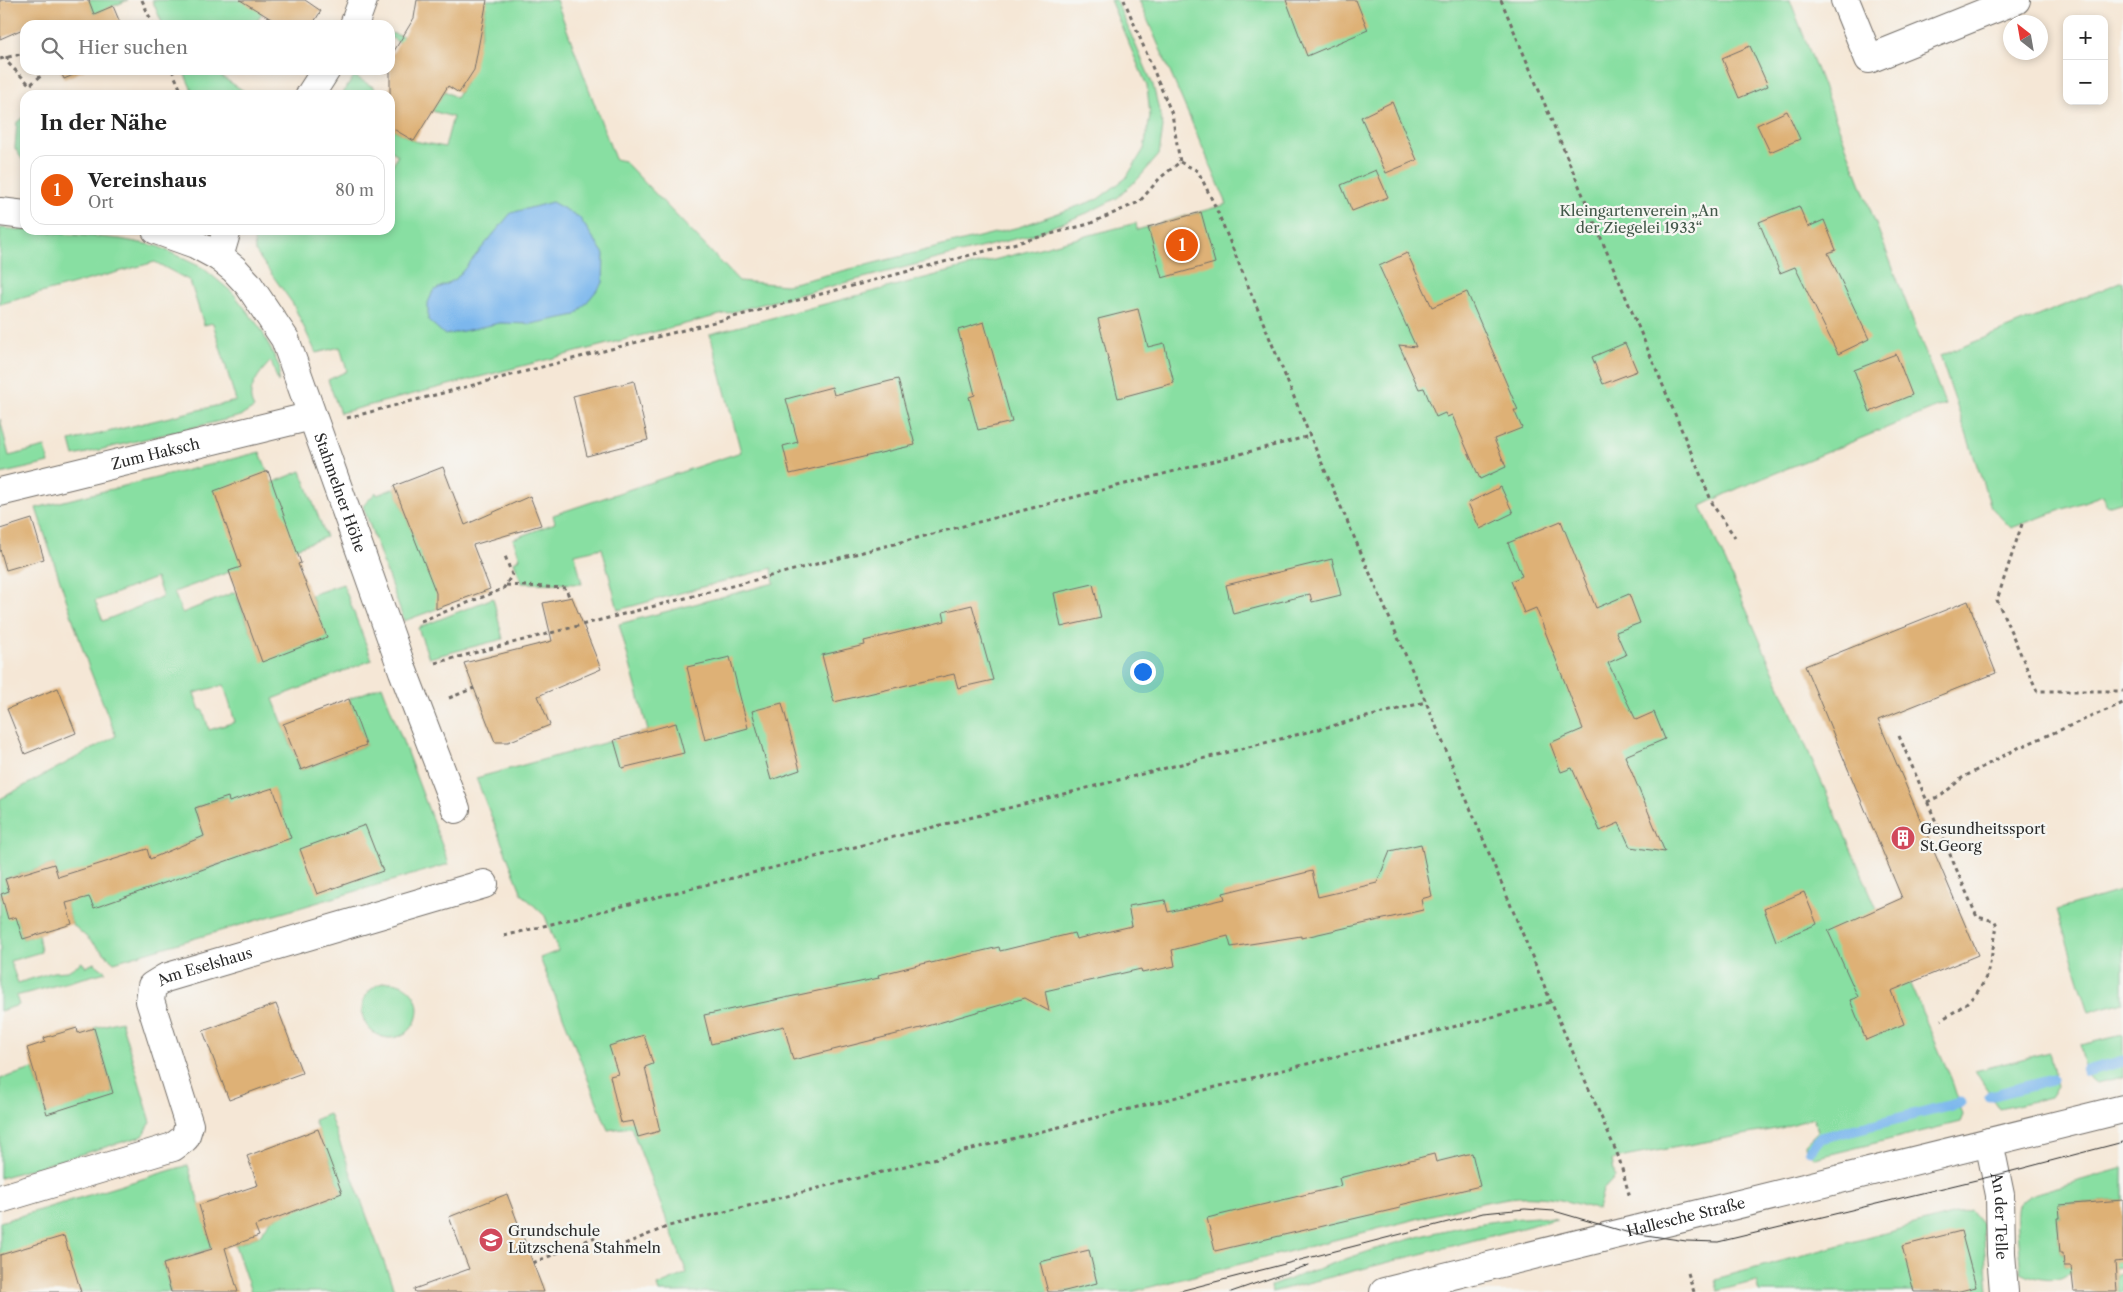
<!DOCTYPE html>
<html lang="de">
<head>
<meta charset="utf-8">
<style>
  body { margin:0; font-family:"Libre Caslon Text",serif; background:#f6f6f6; color:#222 }
  .controls { position:absolute; right:15px; top:15px; display:grid; overflow:hidden; border-radius:10px; box-shadow:0 2px 8px #0003 }
  .controls button { width:45px; height:45px; display:grid; place-items:center; padding:0; border:0; border-bottom:1px solid #e0e0e0; background:#fff; color:#222; font:25px sans-serif }
  .compass { position:absolute; left:2003px; top:15px; width:45px; height:45px; border-radius:50%; background:#fff; box-shadow:0 2px 8px #0003; rotate:329deg }
  .you { position:absolute; left:1142px; top:671px; width:18px; height:18px; margin:-12px; border:4px solid #fff; border-radius:50%; background:#1a73e8; box-shadow:0 0 0 8px #1a73e833 }
  .badge { display:grid; place-items:center; width:32px; height:32px; border-radius:50%; background:#ea580c; color:#fff; font-size:16px; font-weight:700 }
  .pin { position:absolute; translate:-50% -50%; border:2px solid #fff; box-shadow:0 1px 5px #0006 }
  .list { margin:0; padding:0; list-style:none }
  h2 { display:flex; justify-content:space-between; align-items:center; height:65px; margin:0; padding:0 20px; font-size:21px }
  h2 small { font-size:16px; font-weight:400; color:#767676 }
  .list li { display:grid; grid-template-columns:32px 1fr auto; gap:15px; align-items:center; box-sizing:border-box; height:70px; margin:0 10px 10px; padding:0 10px; border:1px solid #e0e0e0; border-radius:15px }
  .list b { display:block; font-size:19px; white-space:nowrap }
  .list p { margin:0; font-size:16px; white-space:nowrap; color:#767676 }
  .list em { font-size:16px; font-style:normal; color:#767676 }
  .icon { flex:none; width:28px; height:28px; fill:none; stroke:currentColor; stroke-width:2; stroke-linecap:round; stroke-linejoin:round }
  .map { position:relative; flex:none; width:2123px; height:1292px; overflow:hidden }
  .search { position:absolute; background:#fff; box-shadow:0 2px 8px #0003; left:20px; top:20px; width:375px; height:55px; display:flex; align-items:center; gap:12px; box-sizing:border-box; padding:0 18px; border-radius:15px; color:#767676; font-size:19px }
  .panel { position:absolute; background:#fff; box-shadow:0 2px 8px #0003; left:20px; top:90px; width:375px; height:145px; border-radius:15px }
  .map>svg:first-child { display:block }
  .green { fill:#88dfa2; stroke:#5a8566; fill-rule:evenodd }
  .water { fill:#7cb7ed; stroke:#54718c }
  .lines { fill:none; stroke-linecap:round; stroke-linejoin:round }
  .stream { stroke:#7cb7ed; stroke-width:11 }
  .building { fill:#deb176 }
  .minor-casing { stroke:#726d67; stroke-width:30 }
  .tertiary-casing { stroke:#726d67; stroke-width:30 }
  .path { stroke:#726d67; stroke-width:3; stroke-dasharray:4 4; stroke-linecap:butt }
  .minor { stroke:#fff; stroke-width:28 }
  .tertiary { stroke:#fff; stroke-width:28 }
  .tram { stroke:#2b2b2b; stroke-width:1 }
  .labels { text-anchor:middle; stroke-width:4.5; stroke-linejoin:round; paint-order:stroke }
  .park-label { font-size:15px; fill:#425849; stroke:#f6f6f2 }
  .street-label { font-size:15px; fill:#2b2b2b; stroke:#f6f6f2 }
  .poi-label { font-size:15px; fill:#2b2b2b; stroke:#f6f6f2; text-anchor:start }
</style>
</head>
<body>
<div class="map">
<svg width="2123" height="1292" viewBox="0 0 2123 1292">
  <rect width="100%" height="100%" fill="#f6f6f2"/>
  <filter id="ink" filterUnits="userSpaceOnUse"><feTurbulence type="fractalNoise" baseFrequency=".02" numOctaves="2"/><feDisplacementMap in="SourceGraphic" scale="10" xChannelSelector="R" yChannelSelector="G"/><feConvolveMatrix kernelMatrix="1 2 1 2 8 2 1 2 1" color-interpolation-filters="sRGB"/></filter>
  <filter id="wash" filterUnits="userSpaceOnUse"><feTurbulence type="fractalNoise" baseFrequency=".0096" numOctaves="4" result="noise"/><feDisplacementMap in="SourceGraphic" scale="20" xChannelSelector="R" yChannelSelector="G"/><feGaussianBlur stdDeviation="1.12" result="paint"/><feColorMatrix in="noise" values="0 0 0 0 0 0 0 0 0 0 0 0 0 0 0 0 0 1.4 0 .05"/><feComposite in="paint" operator="in"/></filter>
  <g filter="url(#wash)">
    <rect width="100%" height="100%" fill="#f5e7d6"/>
    <g class="green">
      <path d="M88,0H128L94,14Z"/>
      <path d="M152,0H269L255,25H163Z"/>
      <path d="M487,0H556L615,159L624,161L739,281L786,285L1019,227L1098,199L1126,178L1144,149L1150,116L1147,86L1110,0H1116L1153,85L1163,127L1159,155L1138,179L1117,198L1087,213L1034,234L340,413L328,380L347,371L340,347L316,353L293,304L255,251C254,243 253,237 257,230H314L320,234L323,230H390V169L398,155L390,150V127L414,141L445,147L453,117L432,111L445,91L456,98L466,82L390,37V33L409,38L412,27L480,39Z"/>
      <path d="M1139,0H1790L1945,404L1739,488L1701,506L1951,1078L1963,1115L1960,1122L1815,1158L1806,1151L1805,1144L1818,1131L1813,1118L1781,1128L1629,1156L1612,1160L1615,1177L1603,1190L1598,1210C1578,1204 1558,1198 1537,1197C1512,1195 1487,1202 1463,1207L1131,1292H659L657,1286L687,1273L631,1127L608,1130L540,958L558,951L545,916L522,894L476,778L648,731L619,624L774,583L772,568L618,610L602,548L575,554L582,584L522,583L514,562L520,558L513,539L555,523L553,515L741,452L710,334L1136,223L1137,230L1227,204Z"/>
      <path d="M183,70H226L222,77L250,95H194Z"/>
      <path d="M354,76L375,88L371,95H342Z"/>
      <path d="M25,116V164L15,148L17,122Z"/>
      <path d="M0,228L120,239L157,246L203,268L233,293L261,329L280,368L278,382L271,361C259,373 244,392 254,408L241,416L74,456L70,441L236,401L213,323L204,325L190,281L155,262L0,304Z"/>
      <path d="M2123,281V501L2107,506L2103,495L2011,528L1991,507L1940,356Z"/>
      <path d="M0,419L9,456L45,447L49,463L0,474Z"/>
      <path d="M260,452L272,483L301,471L326,537L174,592L182,613L235,592L263,661L326,637L311,595L343,584L372,660L273,699L301,770L366,745L349,699L382,686L449,864L114,962L72,924L54,864L5,879L23,939L38,934L41,952L10,961L18,983L53,972L68,971L82,962L86,967L94,963L106,972L16,996L19,1005L0,1011V799L116,736L88,665L36,508ZM156,578L163,597L103,621L95,601ZM224,685L235,722L209,730L203,710H200L194,693ZM274,791L284,818L265,824L272,845L244,855L219,860L220,864L190,874L180,846L204,836L195,808L227,797L229,802L255,798Z"/>
      <path d="M395,488L442,607L404,621L363,506L376,492L377,495Z"/>
      <path d="M493,598L503,639L429,658L418,628Z"/>
      <path d="M2123,890V1002L2089,1012L2057,910Z"/>
      <circle cx="390" cy="1010" r="28"/>
      <path d="M121,1021L151,1122L143,1136L0,1178V1079L33,1069L47,1113L113,1093L94,1028Z"/>
      <path d="M2123,1035V1077L2096,1083C2084,1076 2083,1058 2080,1045Z"/>
      <path d="M2049,1052L2057,1087L2050,1097L2000,1109L1975,1071Z"/>
      <path d="M329,1114L395,1292H251L235,1245L259,1236L272,1219L342,1193L314,1120Z"/>
      <path d="M188,1165L212,1248L163,1264L171,1292H81L0,1255V1222Z"/>
      <path d="M2123,1168V1200L2060,1205V1218H2057L2060,1253H2063L2064,1266L2123,1261V1267L2070,1272C2057,1285 2035,1279 2021,1272C2020,1260 2014,1214 2018,1206C2022,1200 2028,1197 2033,1194Z"/>
      <path d="M1970,1210L1983,1225L1988,1292H1759L1756,1281L1718,1291L1715,1279Z"/>
      <path d="M1537,1217L1557,1219L1272,1292L1271,1286C1357,1254 1445,1222 1537,1217Z"/>
      <path d="M2123,1274V1292H2117L2116,1275Z"/>
    </g>
    <path class="water" d="M552,202L579,217L604,254L603,283L576,315L531,324L500,323L445,335L428,320V303L433,291L456,279L511,213Z"/>
    <g class="lines">
      <g class="stream">
        <path d="M2087,1071L2123,1061"/>
        <path d="M1990,1096L2052,1080"/>
        <path d="M1810,1150L1820,1138L1960,1103"/>
      </g>
    </g>
    <g id="blocks">
      <g class="building">
        <path d="M0,0H90L89,1L94,14L113,6L121,25H41L40,22L32,25H25V28L0,39Z"/>
        <path d="M240,0H305L321,11L312,25H281Z"/>
        <path d="M417,0H487L474,70L459,93L448,86L414,141L390,127V64L394,58L391,56L414,18Z"/>
        <path d="M1286,0H1356L1368,30L1307,56Z"/>
        <path d="M1750,46L1768,86L1739,98L1722,58Z"/>
        <path d="M60,70H85L64,79Z"/>
        <path d="M1392,102L1417,160L1386,173L1361,117Z"/>
        <path d="M1787,111L1800,139L1770,152L1757,125Z"/>
        <path d="M1376,170L1388,197L1352,211L1341,185Z"/>
        <path d="M1799,206L1808,227L1824,220L1836,250L1828,253L1869,339L1838,354L1795,267L1780,273L1759,222Z"/>
        <path d="M1201,212L1215,263L1162,278L1148,227Z"/>
        <path d="M1407,253L1432,307L1467,292L1518,410H1514L1522,428L1494,439L1506,467L1480,479L1452,415L1447,417L1445,413L1436,417L1424,388L1419,389L1399,345L1416,347L1379,266Z"/>
        <path d="M1138,309L1148,347L1164,343L1174,383L1118,398L1098,319Z"/>
        <path d="M984,322L1012,422L978,430L969,397L975,395L958,330Z"/>
        <path d="M1625,343L1637,371L1603,384L1592,357Z"/>
        <path d="M1896,354L1912,395L1870,412L1854,370Z"/>
        <path d="M898,379L915,445L790,474L783,446L798,442L786,399L832,387L834,395Z"/>
        <path d="M634,381L648,440L587,456L573,396Z"/>
        <path d="M443,467L465,525L530,496L541,525L473,545L490,589L436,609V593L394,486Z"/>
        <path d="M268,471L301,563L298,564L327,637L262,662L229,571L241,567L214,491Z"/>
        <path d="M1501,487L1513,513L1480,529L1468,503Z"/>
        <path d="M32,519L44,559L6,570L0,549V529Z"/>
        <path d="M1561,521L1596,608L1629,594L1640,623L1616,632L1626,655L1608,663L1636,720L1654,712L1665,739L1625,756L1665,852L1630,847L1619,823L1600,831L1572,768L1561,772L1550,743L1583,729L1536,608L1524,613L1511,581L1522,576L1508,543Z"/>
        <path d="M1332,559L1341,595L1312,602L1310,594L1233,614L1226,585Z"/>
        <path d="M1093,584L1101,618L1061,627L1054,593Z"/>
        <path d="M572,597L601,669L538,696L550,725L508,742H495L464,663L552,641L543,603Z"/>
        <path d="M1968,601L1996,673L1878,720L1978,955L1891,991L1904,1024L1866,1040L1850,1000L1858,997L1828,931L1902,898L1805,666Z"/>
        <path d="M972,605L993,680L958,688L954,674L834,702L822,655L865,645L864,641L945,621L943,612Z"/>
        <path d="M730,657L748,728L705,740L687,667Z"/>
        <path d="M58,688L76,733L25,754L7,709Z"/>
        <path d="M349,699L366,745L301,770L283,724Z"/>
        <path d="M782,703L800,770L771,780L752,711Z"/>
        <path d="M676,723L684,753L622,768L614,740Z"/>
        <path d="M273,788L291,838L94,908L89,897L66,903L72,924L23,939L16,917L8,919L1,894L9,891L5,879L54,864L58,877L147,849L150,859L204,836L195,808L228,797L229,802Z"/>
        <path d="M365,825L383,871L317,894L300,849Z"/>
        <path d="M1421,844L1432,896L1421,899L1423,910L1301,938V936L1231,947L1228,936L1172,950L1175,966L1142,973L1141,969L1045,991L1049,1011L1025,998L921,1028L793,1060L784,1026L711,1044L704,1015L879,978L878,975L930,962L931,963L999,947L1000,951L1074,933L1076,939L1132,926L1128,906L1165,900L1168,912L1225,899L1223,893L1312,871L1318,897L1377,883L1390,851Z"/>
        <path d="M1804,892L1817,924L1776,941L1764,909Z"/>
        <path d="M276,1004L302,1073L229,1100L203,1031Z"/>
        <path d="M77,1028L78,1033L94,1028L113,1093L47,1114L27,1048L45,1042L44,1038Z"/>
        <path d="M644,1035L653,1064L645,1067L660,1131L638,1137L633,1121L621,1123L610,1076L618,1074L609,1046Z"/>
        <path d="M318,1129L342,1193L255,1226L259,1236L225,1248L238,1292H171L163,1264L212,1249L199,1205L258,1185L247,1156Z"/>
        <path d="M1472,1153L1480,1186L1400,1205V1208L1215,1251L1207,1218L1341,1186L1339,1178L1434,1154L1436,1162Z"/>
        <path d="M507,1194L544,1292H415L414,1289L469,1269L449,1217Z"/>
        <path d="M2123,1200V1261L2115,1262L2117,1292H2074L2071,1266H2064L2063,1253H2060L2057,1218H2060L2059,1205Z"/>
        <path d="M1961,1231L1976,1287L1956,1292H1914L1902,1246Z"/>
        <path d="M64,1236L81,1292H0V1255Z"/>
        <path d="M1089,1250L1097,1283L1061,1292H1048L1040,1262Z"/>
      </g>
    </g>
  </g>
  <g filter="url(#ink)">
    <use href="#blocks" fill-opacity="0" stroke="#726d67" stroke-width="1"/>
    <g class="lines">
      <defs>
        <g id="minor">
          <path d="M1845,0L1869,59L2016,0"/>
          <path d="M354,25L363,0"/>
          <path d="M310,95L326,70"/>
          <path d="M0,212L25,215"/>
          <path id="s1" d="M156,230L195,244L219,257L234,269L248,284L285,339L403,671L456,809"/>
          <path d="M219,257L227,230"/>
          <path id="s2" d="M0,492L312,416"/>
          <path id="s3" d="M1989,1142L2000,1195L2001,1253L2004,1292"/>
          <path id="s4" d="M0,1199L173,1147L185,1138L189,1125L150,1001L152,986L165,978L484,884"/>
        </g>
        <g id="tertiary">
          <path id="s5" d="M1384,1292L2123,1109"/>
        </g>
      </defs>
      <use href="#minor" class="minor-casing"/>
      <use href="#tertiary" class="tertiary-casing"/>
      <g class="path">
        <path d="M142,0L153,25"/>
        <path d="M1501,0L1714,507L1735,537"/>
        <path d="M7,56V62L30,85L48,70"/>
        <path d="M0,59L25,53"/>
        <path d="M172,70L183,95"/>
        <path d="M1180,162L1198,171L1216,208L1310,436L1426,702L1551,1002L1619,1158L1630,1198"/>
        <path d="M347,418L1089,224L1139,202L1160,178L1180,162L1172,114L1124,0"/>
        <path d="M2022,524L1997,600L2037,691H2123"/>
        <path d="M506,585L566,588L569,597"/>
        <path d="M421,621L503,589L512,575L504,553"/>
        <path d="M435,663L1310,436"/>
        <path d="M449,698L474,688"/>
        <path d="M1899,736L1977,917L1995,921L1997,926C1987,979 1990,991 1941,1020"/>
        <path d="M1927,802L1942,795L1962,778L2018,748L2123,703"/>
        <path d="M504,936L1426,702"/>
        <path d="M625,1244L669,1226L1551,1002"/>
        <path d="M533,1263L595,1237"/>
        <path d="M1688,1273L1694,1292"/>
      </g>
      <use href="#minor" class="minor"/>
      <use href="#tertiary" class="tertiary"/>
      <g class="tram">
        <path d="M1176,1292L1483,1213L1525,1209L1554,1211L1626,1232L1686,1241L1718,1242L1997,1175L2123,1142"/>
        <path d="M1231,1292L1309,1265"/>
      </g>
    </g>
  </g>
  <defs>
    <symbol id="building-disc" viewBox="-11 -11 22 22"><circle r="9.5" fill="#d1495b" stroke="#f6f6f2"/><path d="M-4-6H4V6H1V3H-1V6H-4ZM-2.5-4.3h1.7v1.8h-1.7ZM.8-4.3h1.7v1.8H.8ZM-2.5-1h1.7V.8h-1.7ZM.8-1h1.7V.8H.8Z" fill="#fff"/></symbol>
    <symbol id="school-disc" viewBox="-11 -11 22 22"><circle r="9.5" fill="#d1495b" stroke="#f6f6f2"/><path d="M0-5L7-2L0 1L-7-2ZM-4 1L0 2.5L4 1V4Q0 6-4 4Z" fill="#fff"/></symbol>
  </defs>
  <g fill-rule="evenodd">
    <use href="#building-disc" x="1889" y="824" width="28" height="28"/>
    <use href="#school-disc" x="477" y="1226" width="28" height="28"/>
  </g>
  <g class="labels">
    <g class="park-label">
      <text x="1639" y="216">Kleingartenverein „An<tspan x="1639" dy="17">der Ziegelei 1933“</tspan></text>
    </g>
    <g class="street-label">
      <text dy="5" stroke="none"><textPath href="#s2" startOffset="160">Zum Haksch</textPath></text>
      <text dy="5" stroke="none"><textPath href="#s1" startOffset="338">Stahmelner Höhe</textPath></text>
      <text dy="5" stroke="none"><textPath href="#s4" startOffset="411">Am Eselshaus</textPath></text>
      <text dy="5" stroke="none"><textPath href="#s5" startOffset="311">Hallesche Straße</textPath></text>
      <text dy="5" stroke="none"><textPath href="#s3" startOffset="75">An der Telle</textPath></text>
    </g>
    <g class="poi-label">
      <text x="1920" y="834">Gesundheitssport<tspan x="1920" dy="17">St.Georg</tspan></text>
      <text x="508" y="1236">Grundschule<tspan x="508" dy="17">Lützschena Stahmeln</tspan></text>
    </g>
  </g>
</svg>
<div class="controls">
<button>+</button>
<button>−</button>
</div>
<svg class="compass" viewBox="-18 -18 36 36"><path d="M0-13l5 13h-10z" fill="#e53935"/><path d="M0 13l5-13h-10z" fill="#767676"/></svg>
<div class="you"></div>
<div class="pin badge" style="left:1182px;top:245px">1</div>
<div class="search"><svg class="icon" aria-label="search" viewBox="0 0 24 24"><circle cx="10" cy="10" r="6"/><path d="M15 15l6 6"/></svg>Hier suchen</div>
<section class="panel">
<h2>In der Nähe<small></small></h2>
<ul class="list">
<li><span class="badge">1</span><div><b>Vereinshaus</b><p>Ort</p></div><em>80 m</em></li>
</ul>
</section>
</div>
</body>
</html>
